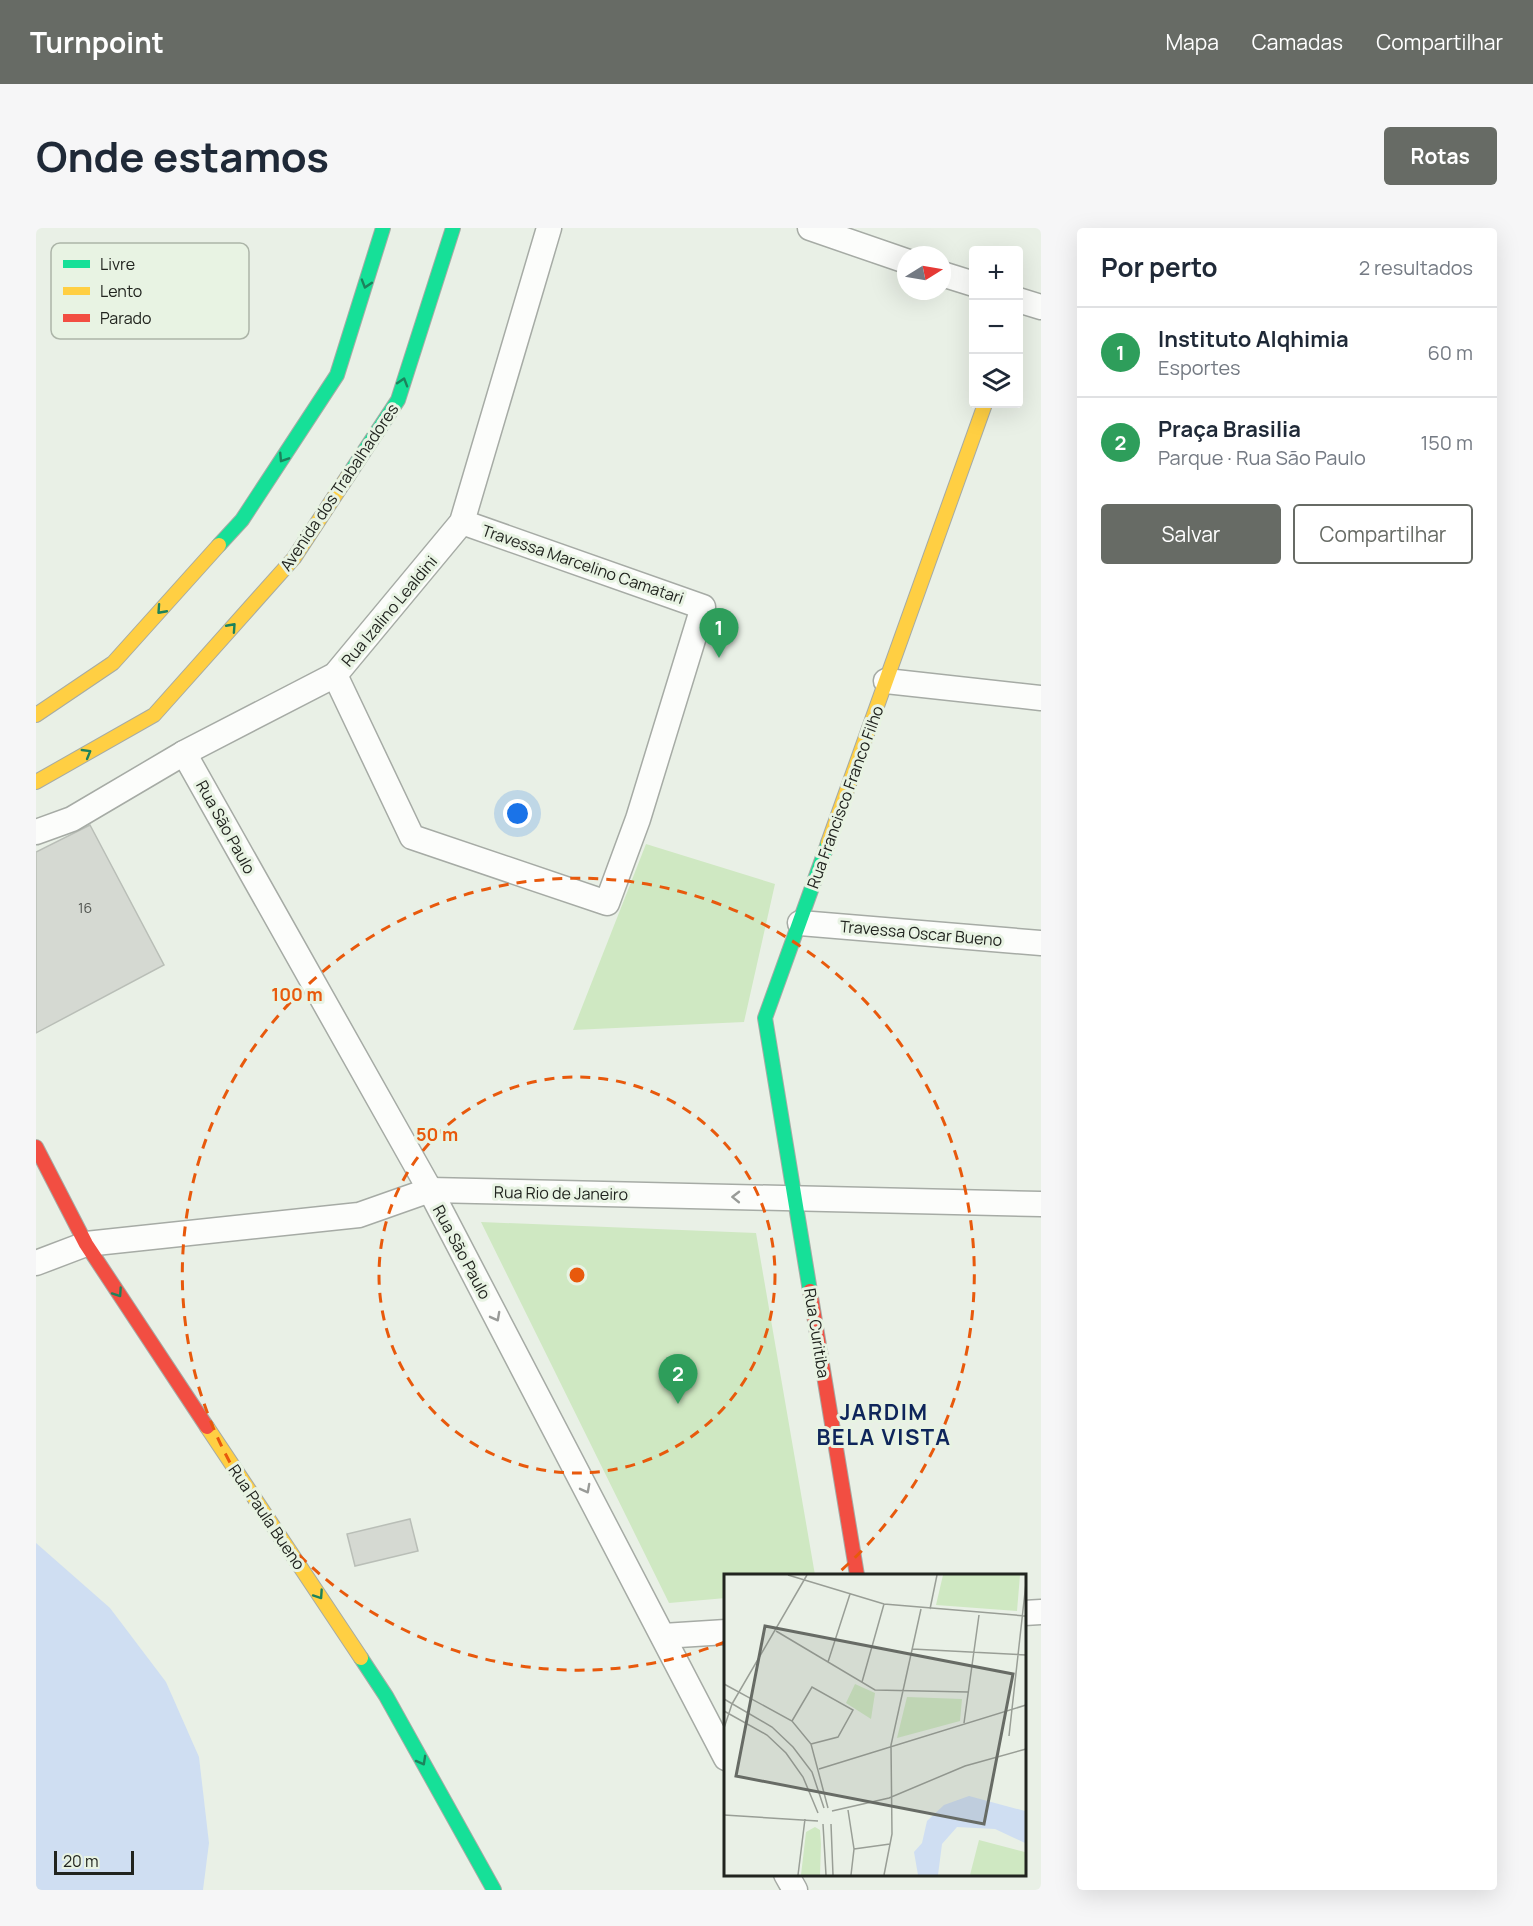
<!DOCTYPE html>
<html lang="pt">
<head>
<meta charset="utf-8">
<style>
  body { margin:0; font-family:Manrope,sans-serif; background:#f6f6f7; color:#1f2937 }
  .controls { position:absolute; right:18px; top:18px; display:grid; overflow:hidden; border-radius:6px; box-shadow:0 6px 24px #0002 }
  .controls button { width:54px; height:54px; display:grid; place-items:center; padding:0; border:0; border-bottom:2px solid #e0e1e3; background:#fff; color:#1f2937; font:30px sans-serif }
  .compass { position:absolute; left:861px; top:18px; width:54px; height:54px; border-radius:50%; background:#fff; box-shadow:0 6px 24px #0002; rotate:79deg }
  .scale { position:absolute; left:18px; bottom:15px; width:80px; box-sizing:border-box; padding-left:6px; border:3px solid #21241f; border-top:0; font-size:16px; line-height:21px; white-space:nowrap; color:#21241f; -webkit-text-stroke:4px #e8f3e3; paint-order:stroke }
  .you { position:absolute; left:482px; top:586px; width:21px; height:21px; margin:-15px; border:4px solid #fff; border-radius:50%; background:#1a73e8; box-shadow:0 0 0 9px #1a73e833 }
  .badge { display:grid; place-items:center; width:39px; height:39px; border-radius:50%; background:#676b65; color:#fff; font-size:20px; font-weight:700 }
  .pin { position:absolute; translate:-50% -50px; filter:drop-shadow(0 2px 3px #0008) }
  .pin::after { content:''; position:absolute; top:32px; width:21px; height:18px; background:inherit; clip-path:polygon(0 0,100% 0,50% 100%) }
  .list { margin:0; padding:0; list-style:none }
  h2 { display:flex; justify-content:space-between; align-items:center; height:78px; margin:0; padding:0 24px; font-size:26px }
  h2 small { font-size:20px; font-weight:400; color:#747a83 }
  .list li { display:grid; grid-template-columns:39px 1fr auto; gap:18px; align-items:center; box-sizing:border-box; height:90px; padding:0 24px; border-top:2px solid #e0e1e3 }
  .list b { display:block; font-size:22px; white-space:nowrap }
  .list p { margin:0; font-size:20px; white-space:nowrap; color:#747a83 }
  .list em { font-size:20px; font-style:normal; color:#747a83 }
  .actions { display:flex; gap:12px; padding:18px 24px }
  .actions a { flex:1; padding:14px 0; border:2px solid #676b65; border-radius:6px; text-align:center; font-size:21px; color:#676b65 }
  .actions .main { background:#676b65; color:#fff }
  .icon { flex:none; width:33px; height:33px; fill:none; stroke:currentColor; stroke-width:2; stroke-linecap:round; stroke-linejoin:round }
  .map { position:relative; flex:none; width:1005px; height:1662px; overflow:hidden; border-radius:6px }
  header { display:flex; align-items:center; gap:36px; box-sizing:border-box; height:84px; padding:0 30px; background:#676b65; color:#fff }
  header strong { font-size:28px }
  nav { display:flex; gap:33px; margin-inline-start:auto; font-size:21px }
  .intro { display:flex; align-items:center; justify-content:space-between; box-sizing:border-box; height:144px; padding:0 36px }
  h1 { margin:0; font-size:42px }
  .button { padding:15px 27px; border-radius:6px; background:#676b65; color:#fff; font-size:21px; font-weight:700 }
  main { display:flex; gap:36px; padding:0 36px }
  aside { flex:1; background:#fff; border-radius:6px; box-shadow:0 6px 24px #0002 }
  .map>svg:first-child { display:block }
  .green { fill:#cfe8c2 }
  .water { fill:#cfdef2 }
  .building { fill:#d5d9d2; stroke:#b9beb7; stroke-width:1.5 }
  .lines { fill:none; stroke-linecap:round; stroke-linejoin:round }
  .street-casing { stroke:#a6aba5; stroke-width:27 }
  .fast-casing { stroke:#a6aba5; stroke-width:16 }
  .slow-casing { stroke:#a6aba5; stroke-width:16 }
  .jam-casing { stroke:#a6aba5; stroke-width:16 }
  .street { stroke:#fcfdfb; stroke-width:24 }
  .fast { stroke:#16e098; stroke-width:14 }
  .slow { stroke:#ffcf43; stroke-width:14 }
  .jam { stroke:#f24e42; stroke-width:14 }
  .oneway { stroke:#1c825c }
  .oneway2 { stroke:#999b98 }
  .ring { fill:none; stroke:#e8590c; stroke-width:3; stroke-dasharray:10 8 }
  .labels { text-anchor:middle; stroke-width:6; stroke-linejoin:round; paint-order:stroke }
  .number-label { font-size:14px; fill:#4e514c }
  .street-label { font-size:16px; fill:#21241f; stroke:#e8f3e3 }
  .district-label { font-size:22px; font-weight:bold; letter-spacing:1.5px; fill:#0e255a; stroke:#e8f3e3 }
  .inset-road { fill:none; stroke:#999e96; stroke-width:1.5 }
  .view { fill:#676b65; fill-opacity:0.15; stroke:#676b65; stroke-width:3 }
  .inset-edge { fill:none; stroke:#21241f; stroke-width:3 }
  .key { fill:#e8f3e3; stroke:#acb5a8; stroke-width:1.5 }
  .key-label { font-size:16px; fill:#21241f }
  .centre { fill:#e8590c; stroke:#e8f3e3; stroke-width:3 }
  .ring-label { font-size:18px; text-anchor:middle; font-weight:bold; fill:#e8590c; stroke:#e8f3e3; stroke-width:6; stroke-linejoin:round; paint-order:stroke }
</style>
</head>
<body>
<header>
<strong>Turnpoint</strong>
<nav><a>Mapa</a><a>Camadas</a><a>Compartilhar</a></nav>
</header>
<div class="intro"><h1>Onde estamos</h1><a class="button">Rotas</a></div>
<main>
<div class="map">
<svg width="1005" height="1662" viewBox="0 0 1005 1662">
  <rect width="100%" height="100%" fill="#e9f0e6"/>
  <g class="green">
    <path d="M610,616L739,656L708,794L537,802Z"/>
    <path d="M445,994L720,1005L779,1347H690V1370L633,1375Z"/>
  </g>
  <path class="water" d="M0,1315L74,1380L130,1454L163,1529L173,1615L167,1662H0Z"/>
  <g class="building">
    <path d="M54,597L128,737L0,805V624Z"/>
    <path d="M374,1291L382,1323L319,1338L311,1306Z"/>
  </g>
  <g class="lines">
    <defs>
      <g id="street">
        <path d="M774,0L870,33"/>
        <path d="M906,46L938,56"/>
        <path d="M982,72L1005,79"/>
        <path d="M299,447L376,609L571,675L602,591L667,379L426,294"/>
        <path d="M850,453L1005,470"/>
        <path d="M148,525L394,962L690,1530"/>
        <path d="M0,604L36,591L148,525L299,447L426,294L513,0"/>
        <path d="M764,695L1005,715"/>
        <path d="M0,1035L50,1016L323,987L394,962L1005,976"/>
        <path d="M988,1385L1005,1384"/>
        <path d="M627,1408L690,1404"/>
        <path d="M750,1646L759,1662"/>
      </g>
      <g id="fast">
        <path d="M312,248L362,172L417,0"/>
        <path d="M183,317L206,292L301,147L347,0"/>
        <path d="M774,1063L729,790L792,615"/>
        <path d="M325,1430L350,1468L458,1662"/>
      </g>
      <g id="slow">
        <path d="M0,487L77,435L183,317"/>
        <path d="M0,554L118,487L258,330L312,248"/>
        <path d="M792,615L949,176"/>
        <path d="M171,1199L325,1430"/>
      </g>
      <g id="jam">
        <path d="M0,919L50,1016L171,1199"/>
        <path d="M774,1063L821,1347"/>
      </g>
    </defs>
    <use href="#street" class="street-casing"/>
    <use href="#fast" class="fast-casing"/>
    <use href="#slow" class="slow-casing"/>
    <use href="#jam" class="jam-casing"/>
    <use href="#street" class="street"/>
    <use href="#fast" class="fast"/>
    <use href="#slow" class="slow"/>
    <use href="#jam" class="jam"/>
  </g>
  <defs><path id="oneway-chevron" d="M-2-3.5L2.5 0L-2 3.5" fill="none" stroke-width="1.6" stroke-linecap="round" stroke-linejoin="round" transform="scale(1.5)"/></defs>
  <g class="oneway">
    <use href="#oneway-chevron" transform="translate(330 56) rotate(107)"/>
    <use href="#oneway-chevron" transform="translate(367 154) rotate(-73)"/>
    <use href="#oneway-chevron" transform="translate(247 230) rotate(123)"/>
    <use href="#oneway-chevron" transform="translate(125 382) rotate(132)"/>
    <use href="#oneway-chevron" transform="translate(196 399) rotate(-48)"/>
    <use href="#oneway-chevron" transform="translate(51 525) rotate(-30)"/>
    <use href="#oneway-chevron" transform="translate(82 1065) rotate(56)"/>
    <use href="#oneway-chevron" transform="translate(283 1367) rotate(56)"/>
    <use href="#oneway-chevron" transform="translate(386 1533) rotate(61)"/>
  </g>
  <g class="oneway2">
    <use href="#oneway-chevron" transform="translate(700 969) rotate(-179)"/>
    <use href="#oneway-chevron" transform="translate(460 1089) rotate(62)"/>
    <use href="#oneway-chevron" transform="translate(550 1261) rotate(62)"/>
  </g>
  <g class="ring">
    <circle cx="541" cy="1047" r="198"/>
    <path d="M689 1414A396 396 0 1 1 801 1346"/>
  </g>
  <g class="labels">
    <g class="number-label">
      <text x="49" y="685">16</text>
    </g>
    <g class="street-label">
      <text transform="translate(303 259) rotate(-56)" y="6">Avenida dos Trabalhadores</text>
      <text transform="translate(547 336) rotate(19)" y="6">Travessa Marcelino Camatari</text>
      <text transform="translate(353 383) rotate(-50)" y="6">Rua Izalino Lealdini</text>
      <text transform="translate(809 569) rotate(-70)" y="6">Rua Francisco Franco Filho</text>
      <text transform="translate(190 599) rotate(61)" y="6">Rua São Paulo</text>
      <text transform="translate(885 705) rotate(5)" y="6">Travessa Oscar Bueno</text>
      <text transform="translate(525 965) rotate(1)" y="6">Rua Rio de Janeiro</text>
      <text transform="translate(426 1024) rotate(62)" y="6">Rua São Paulo</text>
      <text transform="translate(781 1105) rotate(81)" y="6">Rua Curitiba</text>
      <text transform="translate(231 1289) rotate(56)" y="6">Rua Paula Bueno</text>
    </g>
    <g class="district-label">
      <text x="848" y="1192">JARDIM<tspan x="848" dy="25">BELA VISTA</tspan></text>
    </g>
  </g>
  <g transform="translate(688 1346)">
    <rect width="302" height="302" fill="#e9f0e6"/>
    <path d="M219,1H296L293,37L212,31ZM131,110L151,119L147,145L122,129ZM183,123L238,125L236,147L173,164ZM91,253L96,256L97,270L96,301H77L82,258ZM255,266L301,278V301H246Z" fill="#cfe8c2"/>
    <path d="M245,222L301,237V269L271,255L233,253L218,270L214,301H194L190,278L198,269L203,247L220,231Z" fill="#cfdef2"/>
    <path class="inset-road" d="M64,1L160,30L302,42M206,35L213,1M52,57L151,116L244,118M188,75L302,81M104,88L126,20M138,108L160,30M0,110L68,147L87,170L104,234M0,125L48,153L69,173L88,198L100,234M8,130L83,1M0,137L43,161L62,179L79,203L94,239M68,147L88,113L129,136L114,163L87,170M240,149L255,41M0,154L8,130M285,162L302,9M95,195L302,131M124,236L130,275L127,301M108,237L165,224L241,192L302,175M0,241L94,247M99,250L102,301M107,250L109,301M130,275L166,270M74,301L81,245M160,301L168,260L167,171L197,35"/>
    <path class="view" d="M41,52L289,100L260,250L12,202Z"/>
    <rect width="302" height="302" class="inset-edge"/>
  </g>
  <rect x="15" y="15" width="198" height="96" rx="9" class="key"/>
  <rect x="27" y="32" width="27" height="8" fill="#16e098"/>
  <rect x="27" y="59" width="27" height="8" fill="#ffcf43"/>
  <rect x="27" y="86" width="27" height="8" fill="#f24e42"/>
  <g class="key-label">
    <text x="64" y="42">Livre</text>
    <text x="64" y="69">Lento</text>
    <text x="64" y="96">Parado</text>
  </g>
  <circle cx="541" cy="1047" r="9" class="centre"/>
  <g class="ring-label">
    <text x="261" y="773">100 m</text>
    <text x="401" y="913">50 m</text>
  </g>
</svg>
<div class="controls">
<button>+</button>
<button>−</button>
<button><svg class="icon" aria-label="layers" viewBox="0 0 24 24"><path d="M12 4l9 5-9 5-9-5zM3 14l9 5 9-5"/></svg></button>
</div>
<svg class="compass" viewBox="-18 -18 36 36"><path d="M0-13l5 13h-10z" fill="#e53935"/><path d="M0 13l5-13h-10z" fill="#747a83"/></svg>
<div class="scale">20 m</div>
<div class="you"></div>
<div class="pin badge" style="left:683px;top:430px;background:#2e9e5b">1</div>
<div class="pin badge" style="left:642px;top:1176px;background:#2e9e5b">2</div>
</div>
<aside>
<h2>Por perto<small>2 resultados</small></h2>
<ul class="list">
<li><span class="badge" style="background:#2e9e5b">1</span><div><b>Instituto Alqhimia</b><p>Esportes</p></div><em>60 m</em></li>
<li><span class="badge" style="background:#2e9e5b">2</span><div><b>Praça Brasilia</b><p>Parque · Rua São Paulo</p></div><em>150 m</em></li>
</ul>
<div class="actions"><a class="main">Salvar</a><a>Compartilhar</a></div>
</aside>
</main>
</body>
</html>
